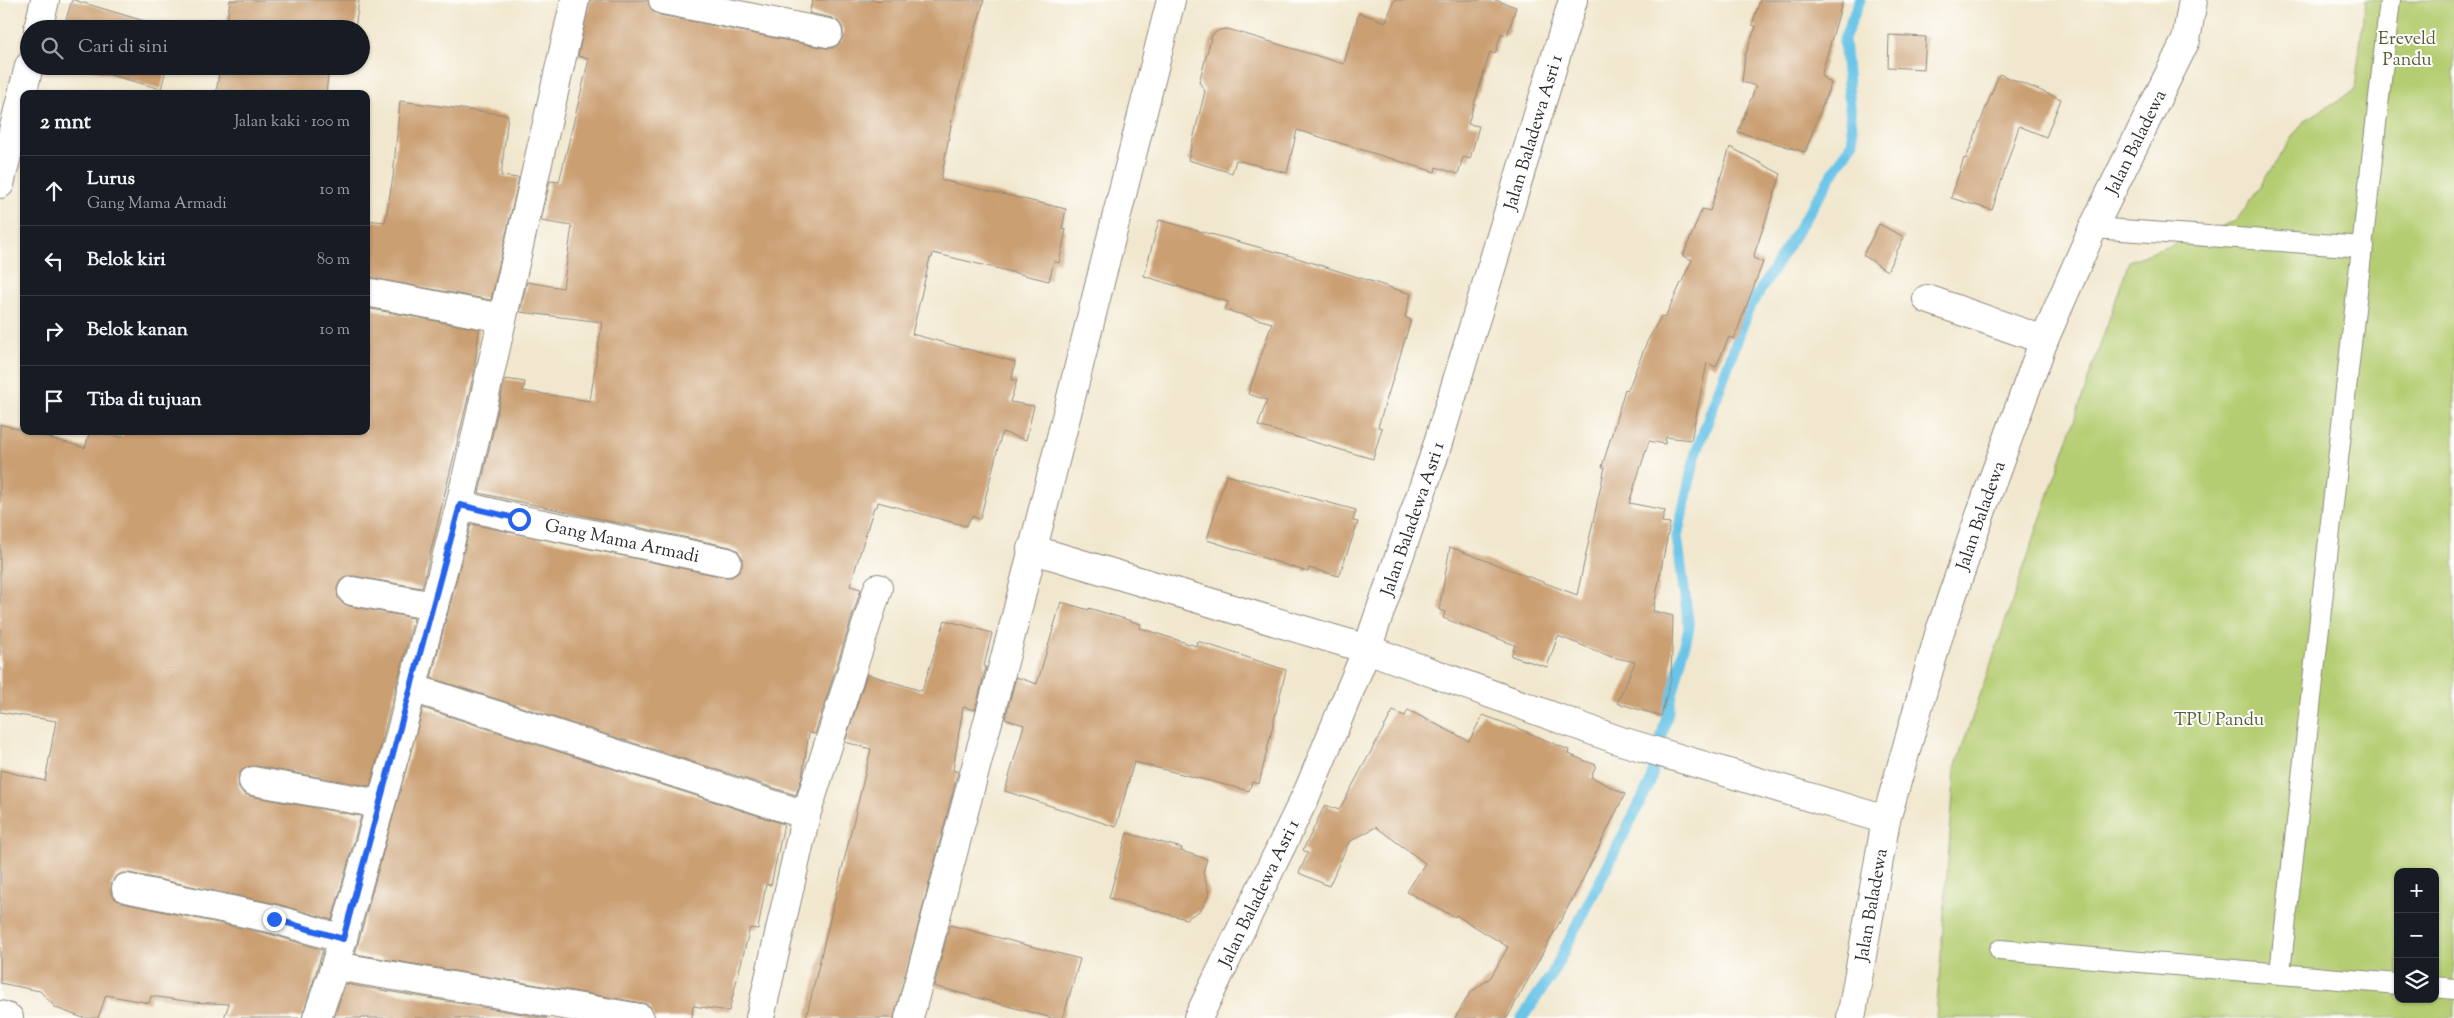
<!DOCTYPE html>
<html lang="id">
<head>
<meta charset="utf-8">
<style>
  body { margin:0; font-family:"Sorts Mill Goudy",serif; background:#242831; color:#f1f3f6 }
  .controls { position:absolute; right:15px; bottom:15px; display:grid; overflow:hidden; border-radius:10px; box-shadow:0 1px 4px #0004 }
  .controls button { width:45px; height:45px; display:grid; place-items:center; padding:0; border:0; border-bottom:1px solid #363941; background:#171b24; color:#f1f3f6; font:25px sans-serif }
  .stop { position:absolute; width:15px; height:15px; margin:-11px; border:4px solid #2563eb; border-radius:50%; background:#fff }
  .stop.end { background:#2563eb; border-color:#fff; box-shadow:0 1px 5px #0008 }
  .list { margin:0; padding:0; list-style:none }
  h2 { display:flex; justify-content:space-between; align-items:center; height:65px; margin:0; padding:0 20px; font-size:21px }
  h2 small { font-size:16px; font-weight:400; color:#9ea1a6 }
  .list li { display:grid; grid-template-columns:32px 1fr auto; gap:15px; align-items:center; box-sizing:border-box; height:70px; padding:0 20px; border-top:1px solid #363941 }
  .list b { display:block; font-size:19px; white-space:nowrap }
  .list p { margin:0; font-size:16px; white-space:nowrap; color:#9ea1a6 }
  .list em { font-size:16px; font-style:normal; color:#9ea1a6 }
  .icon { flex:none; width:28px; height:28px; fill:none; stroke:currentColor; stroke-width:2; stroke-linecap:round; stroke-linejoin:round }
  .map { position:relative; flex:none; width:2454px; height:1018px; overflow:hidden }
  .search { position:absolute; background:#171b24; box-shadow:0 1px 4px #0004; left:20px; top:20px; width:350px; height:55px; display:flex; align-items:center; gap:12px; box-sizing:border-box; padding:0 18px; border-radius:28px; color:#9ea1a6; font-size:19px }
  .panel { position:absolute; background:#171b24; box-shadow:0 1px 4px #0004; left:20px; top:90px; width:350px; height:345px; border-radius:10px }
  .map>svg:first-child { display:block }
  .green { fill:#b5cd72; stroke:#707c4e; fill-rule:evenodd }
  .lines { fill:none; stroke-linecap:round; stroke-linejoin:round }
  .stream { stroke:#6ac4e8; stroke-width:11 }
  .building { fill:#ca9f72 }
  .service-casing { stroke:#8e897c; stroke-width:22 }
  .minor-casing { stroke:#8e897c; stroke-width:30 }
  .service { stroke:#fff; stroke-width:20 }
  .minor { stroke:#fff; stroke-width:28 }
  .route { stroke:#2563eb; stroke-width:6 }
  .labels { text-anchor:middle; stroke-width:4; stroke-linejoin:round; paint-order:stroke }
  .park-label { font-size:18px; fill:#545c40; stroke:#fdfcf7 }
  .street-label { font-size:18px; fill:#2b2b2b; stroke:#fdfcf7 }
</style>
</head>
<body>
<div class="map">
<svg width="2454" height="1018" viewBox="0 0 2454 1018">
  <rect width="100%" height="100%" fill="#fdfcf7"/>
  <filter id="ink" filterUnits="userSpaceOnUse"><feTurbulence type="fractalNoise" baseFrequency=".02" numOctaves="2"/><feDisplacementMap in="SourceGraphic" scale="10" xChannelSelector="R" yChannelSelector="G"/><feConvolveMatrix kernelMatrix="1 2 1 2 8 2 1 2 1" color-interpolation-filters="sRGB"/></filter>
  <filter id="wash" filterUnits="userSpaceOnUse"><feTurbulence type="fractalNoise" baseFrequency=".0096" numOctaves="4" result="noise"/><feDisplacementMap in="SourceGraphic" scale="20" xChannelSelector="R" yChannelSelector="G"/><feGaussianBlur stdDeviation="1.12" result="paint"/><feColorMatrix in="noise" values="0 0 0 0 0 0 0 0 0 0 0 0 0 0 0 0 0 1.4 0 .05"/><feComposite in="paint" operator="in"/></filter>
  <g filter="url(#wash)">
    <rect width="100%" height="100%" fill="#f1e7ce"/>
    <path class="green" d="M2365,0H2454V1018H1936L1955,768L2129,261L2236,221L2304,121L2355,90ZM2398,872H2435V999H2398Z"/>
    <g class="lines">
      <path class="stream" d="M1522,1018L1551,976L1650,783L1689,628L1677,536L1696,453L1748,310L1853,141L1844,39L1860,0"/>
    </g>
    <g id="blocks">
      <g class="building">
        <path d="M72,0H74L171,29H59L61,22L65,23Z"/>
        <path d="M230,0H359L355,29H226Z"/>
        <path d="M590,0H643L648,1L652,11L660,15L825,48H833L840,43L843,37V28L839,22L832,18L809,13L813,0H984L955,103L941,180L1066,209L1062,229L1066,230L1059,263L1054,261L1049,281L933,253L932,258H930L912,334L1015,362L1012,380H1017L1010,402L1034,406L1026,440L1002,432L980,519L972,516L966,526L878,502L877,507H874L850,586L861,589L815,734L809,733L802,777L796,795L431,678L471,524L724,577H732L739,572L742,566V557L737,550L730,547L479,493L505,379L525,382L523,391L590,401L602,322L520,312L527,282L563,288L572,226L541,221L550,181L559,182L589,59L578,56Z"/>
        <path d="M1394,0H1495L1516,7L1507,36L1501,33L1495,54L1490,52L1468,124L1479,126L1470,159L1463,157L1458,174L1436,167L1435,172L1297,130L1287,173L1236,160L1232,173L1188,160L1205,91L1199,82L1212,35L1219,30L1228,29L1344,64L1359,13L1386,22Z"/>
        <path d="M1760,0H1843L1821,76L1831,83L1805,152L1738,132L1756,86L1742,82L1745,56L1756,26L1752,25Z"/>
        <path d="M1889,35L1926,37L1924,69L1888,67Z"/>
        <path d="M79,66H167L161,89Z"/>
        <path d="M220,66H329L326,94H216Z"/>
        <path d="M1999,74L2061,99L2046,137L2019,126L1992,210L1951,198L1964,158L1966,159Z"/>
        <path d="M400,101L508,115L501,176L519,178L491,300L366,277V220L385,222L393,177Z"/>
        <path d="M1730,147L1781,174L1753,258L1763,262L1734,339L1729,337L1716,367L1707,363L1691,440L1666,437L1665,444L1649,441L1629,503L1665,510L1662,522L1670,523L1653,611L1673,616L1671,680L1661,716L1617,703L1635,662L1612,657L1558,636L1547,667L1511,656L1515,645L1443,618L1445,612L1439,610L1450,547L1577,595L1605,467H1602L1625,389L1628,390L1646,344L1661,316L1665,317L1692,260L1683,256L1702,209L1710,211Z"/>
        <path d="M1159,220L1291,256L1411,294L1405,317L1411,320L1378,427L1382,428L1373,459L1258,426L1267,400L1248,394L1272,323L1225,310L1228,302L1144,276Z"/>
        <path d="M1879,224L1904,237L1887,271L1863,255Z"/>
        <path d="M366,308L479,329L474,373L422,588L354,576H347L340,581L337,588L338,597L342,603L349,606L414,618L370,786L256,766L247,767L241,771L238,778L239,787L243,793L250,796L361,816L332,920L277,904L129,873H122L115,877L111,885V893L115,899L123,903L270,934L323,950L302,1018H224L229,1004L192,1002L151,996L149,1003L106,995L98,1018H83L56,1008L40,991L0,983V770L45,781L56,721L0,712V424L85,448L90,431L122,437L124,431H366Z"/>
        <path d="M1226,475L1356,510L1353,521L1358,522L1339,576L1309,568L1308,572L1207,540Z"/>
        <path d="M1061,602L1089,610V608L1141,624L1140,628L1196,646L1197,641L1286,670L1259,784L1252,782L1249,791L1134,762L1116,827L1005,791L1024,725L1005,719L1016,677L1037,684Z"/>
        <path d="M945,620L992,633L984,666L986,667L975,710L963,707L953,770L958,772L894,1018H806L871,749L845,742L867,674L922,691Z"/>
        <path d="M423,708L784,824L771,885L766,884L758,929L750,928L729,1011L693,1006L692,1018H655L650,1006L643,1003L355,954Z"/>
        <path d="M1408,710L1469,741L1483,715L1515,727L1569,750L1568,754L1596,765L1591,777L1625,794L1579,887L1507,1018H1455L1470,993L1491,977L1508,947L1456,915L1455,917L1407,892L1425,863L1376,827L1349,842L1329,886L1299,873L1308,853L1303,850L1325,805L1339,810L1393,711L1405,716Z"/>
        <path d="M1127,833L1182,848L1181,851L1207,859L1203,872L1209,894L1201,910L1186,919L1109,898Z"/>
        <path d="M950,925L1080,959L1063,1018H1052L934,986Z"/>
        <path d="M345,984L547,1018H334Z"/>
      </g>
    </g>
  </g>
  <g filter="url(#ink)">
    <use href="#blocks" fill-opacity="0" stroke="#8e897c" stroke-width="1"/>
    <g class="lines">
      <defs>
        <g id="service">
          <path d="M2093,228L2364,247"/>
          <path d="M2000,950L2398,984"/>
          <path d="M2280,972L2390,0"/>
          <path d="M2435,987L2454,989"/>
        </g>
        <g id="minor">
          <path d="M663,0L828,33"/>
          <path d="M38,29L45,0"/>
          <path d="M0,184L29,66"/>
          <path d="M366,292L502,318"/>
          <path d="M1927,299L2044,340"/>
          <path id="s1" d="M460,505L519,519L727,562"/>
          <path d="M1031,549L1367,649L1618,740L1886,820"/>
          <path d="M352,591L434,606"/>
          <path d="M412,688L806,815"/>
          <path d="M253,781L380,804"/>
          <path d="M126,888L274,919L343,939"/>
          <path d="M335,966L640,1018"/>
          <path d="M0,1015L9,1018"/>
          <path d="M317,1018L335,966L397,747L460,505L575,0"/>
          <path d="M760,1018L806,815L878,588"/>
          <path d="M909,1018L1014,624L1171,0"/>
          <path id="s2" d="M1198,1018L1309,789L1367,649L1433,459L1573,0"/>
          <path id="s3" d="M1851,1018L1886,820L1940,631L1985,501L2044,340L2093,228L2186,40L2193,0"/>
        </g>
      </defs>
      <use href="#service" class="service-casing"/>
      <use href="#minor" class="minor-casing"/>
      <use href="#service" class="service"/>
      <use href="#minor" class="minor"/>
    </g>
  </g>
  <g class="lines" filter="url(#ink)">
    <path class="route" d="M274,919L343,939L460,505L519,519"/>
  </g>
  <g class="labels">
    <g class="park-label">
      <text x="2407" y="44">Ereveld<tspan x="2407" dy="21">Pandu</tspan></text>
      <text x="2219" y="725">TPU Pandu</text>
    </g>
    <g class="street-label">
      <text dy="6" stroke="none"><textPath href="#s2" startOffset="949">Jalan Baladewa Asri 1</textPath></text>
      <text dy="6" stroke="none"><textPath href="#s3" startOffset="925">Jalan Baladewa</textPath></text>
      <text dy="6" stroke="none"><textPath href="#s3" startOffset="520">Jalan Baladewa</textPath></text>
      <text dy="6" stroke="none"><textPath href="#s2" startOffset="544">Jalan Baladewa Asri 1</textPath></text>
      <text dy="6" stroke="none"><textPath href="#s1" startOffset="166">Gang Mama Armadi</textPath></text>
      <text dy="6" stroke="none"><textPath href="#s2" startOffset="139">Jalan Baladewa Asri 1</textPath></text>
      <text dy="6" stroke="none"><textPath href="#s3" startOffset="115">Jalan Baladewa</textPath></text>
    </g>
  </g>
</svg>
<div class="controls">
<button>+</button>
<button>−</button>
<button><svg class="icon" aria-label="layers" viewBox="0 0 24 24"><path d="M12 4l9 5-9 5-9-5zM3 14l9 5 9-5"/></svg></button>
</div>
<div class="stop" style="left:519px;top:519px"></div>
<div class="stop end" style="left:274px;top:919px"></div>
<div class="search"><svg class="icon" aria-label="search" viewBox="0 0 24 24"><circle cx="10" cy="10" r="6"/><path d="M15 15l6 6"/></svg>Cari di sini</div>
<section class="panel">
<h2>2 mnt<small>Jalan kaki · 100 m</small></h2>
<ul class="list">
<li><svg class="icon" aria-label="ahead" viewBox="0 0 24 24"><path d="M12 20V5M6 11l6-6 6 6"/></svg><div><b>Lurus</b><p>Gang Mama Armadi</p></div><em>10 m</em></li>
<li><svg class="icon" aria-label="left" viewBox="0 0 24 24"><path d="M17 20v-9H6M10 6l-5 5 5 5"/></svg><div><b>Belok kiri</b></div><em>80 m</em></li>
<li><svg class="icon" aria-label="right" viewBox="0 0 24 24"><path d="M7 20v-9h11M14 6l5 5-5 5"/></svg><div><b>Belok kanan</b></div><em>10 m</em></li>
<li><svg class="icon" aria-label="arrive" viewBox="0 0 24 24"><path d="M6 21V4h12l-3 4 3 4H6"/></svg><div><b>Tiba di tujuan</b></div></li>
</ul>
</section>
</div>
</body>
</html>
